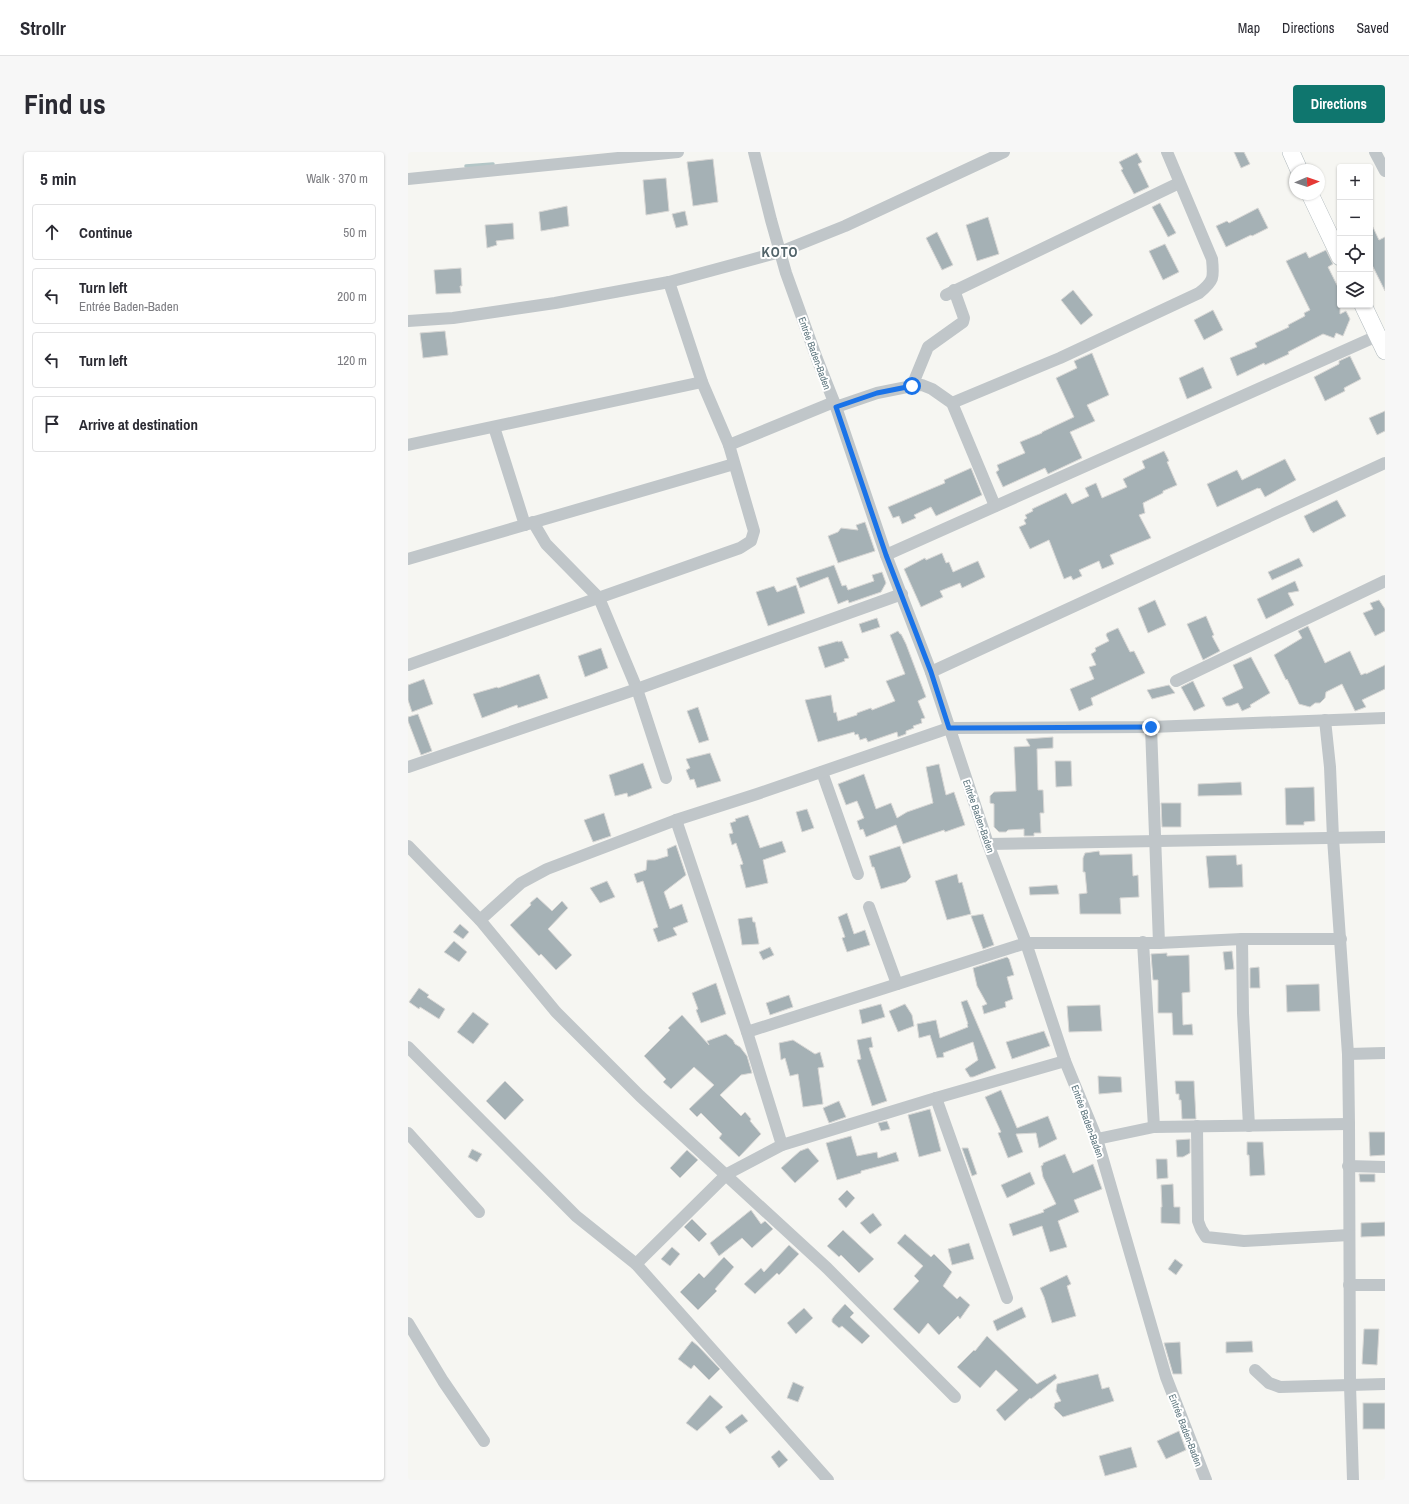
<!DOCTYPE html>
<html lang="en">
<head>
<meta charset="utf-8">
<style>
  body { margin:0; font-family:"Archivo Narrow",sans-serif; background:#f7f7f7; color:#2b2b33 }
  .controls { position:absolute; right:12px; top:12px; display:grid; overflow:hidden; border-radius:4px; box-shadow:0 1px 3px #0004 }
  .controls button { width:36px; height:36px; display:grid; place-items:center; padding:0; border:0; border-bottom:1px solid #e1e1e2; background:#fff; color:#2b2b33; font:20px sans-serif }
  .compass { position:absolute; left:881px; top:12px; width:36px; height:36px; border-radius:50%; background:#fff; box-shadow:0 1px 3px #0004; rotate:88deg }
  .stop { position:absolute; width:12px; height:12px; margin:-9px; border:3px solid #1a73e8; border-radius:50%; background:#fff }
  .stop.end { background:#1a73e8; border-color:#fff; box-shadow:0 1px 4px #0008 }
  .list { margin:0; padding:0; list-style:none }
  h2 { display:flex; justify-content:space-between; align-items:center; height:52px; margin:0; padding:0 16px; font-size:17px }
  h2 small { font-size:13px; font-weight:400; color:#7c7c81 }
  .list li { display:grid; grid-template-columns:26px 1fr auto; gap:12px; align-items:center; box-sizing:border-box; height:56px; margin:0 8px 8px; padding:0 8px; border:1px solid #e1e1e2; border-radius:4px }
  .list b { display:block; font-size:15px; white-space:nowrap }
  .list p { margin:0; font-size:13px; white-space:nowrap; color:#7c7c81 }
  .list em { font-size:13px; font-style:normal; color:#7c7c81 }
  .icon { flex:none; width:22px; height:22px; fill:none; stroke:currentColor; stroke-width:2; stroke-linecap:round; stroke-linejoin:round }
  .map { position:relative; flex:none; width:977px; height:1328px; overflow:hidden; border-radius:4px }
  header { display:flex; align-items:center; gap:24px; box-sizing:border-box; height:56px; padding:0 20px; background:#fff; border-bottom:1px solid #e1e1e2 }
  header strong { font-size:19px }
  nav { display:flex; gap:22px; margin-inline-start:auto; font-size:14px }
  .intro { display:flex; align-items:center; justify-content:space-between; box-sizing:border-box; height:96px; padding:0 24px }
  h1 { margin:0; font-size:28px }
  .button { padding:10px 18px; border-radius:4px; background:#0f766e; color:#fff; font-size:14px; font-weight:700 }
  main { display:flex; gap:24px; padding:0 24px }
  aside { flex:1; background:#fff; border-radius:4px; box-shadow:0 1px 3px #0004 }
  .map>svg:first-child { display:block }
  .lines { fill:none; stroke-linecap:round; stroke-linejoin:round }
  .stream { stroke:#b3c6c7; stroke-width:3.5 }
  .building { fill:#a5b1b5; stroke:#d8d7d5 }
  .secondary-casing { stroke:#b0b9bc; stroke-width:18 }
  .street { stroke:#c0c6c9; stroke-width:12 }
  .secondary { stroke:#fff; stroke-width:17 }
  .route { stroke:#1a73e8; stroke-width:5 }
  .labels { text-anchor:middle; stroke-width:4; stroke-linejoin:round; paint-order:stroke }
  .street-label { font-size:10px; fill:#5f777f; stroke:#fff }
  .district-label { font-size:14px; font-weight:bold; letter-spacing:1px; fill:#52646a; stroke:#fff }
</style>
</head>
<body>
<header>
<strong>Strollr</strong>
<nav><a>Map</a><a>Directions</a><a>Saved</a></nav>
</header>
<div class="intro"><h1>Find us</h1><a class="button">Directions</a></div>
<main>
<aside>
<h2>5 min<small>Walk · 370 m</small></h2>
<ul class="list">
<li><svg class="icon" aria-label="ahead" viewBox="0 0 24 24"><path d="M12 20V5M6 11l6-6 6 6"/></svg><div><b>Continue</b></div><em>50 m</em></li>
<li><svg class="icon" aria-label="left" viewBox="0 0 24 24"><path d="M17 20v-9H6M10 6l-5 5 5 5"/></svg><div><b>Turn left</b><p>Entrée Baden-Baden</p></div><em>200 m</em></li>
<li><svg class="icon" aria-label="left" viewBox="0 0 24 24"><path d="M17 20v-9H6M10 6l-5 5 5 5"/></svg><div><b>Turn left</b></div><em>120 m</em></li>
<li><svg class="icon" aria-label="arrive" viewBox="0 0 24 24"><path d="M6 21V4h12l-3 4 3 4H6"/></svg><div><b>Arrive at destination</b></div></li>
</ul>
</aside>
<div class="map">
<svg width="977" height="1328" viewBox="0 0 977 1328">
  <rect width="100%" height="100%" fill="#f6f6f2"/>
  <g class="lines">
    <path class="stream" d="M58,14L85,12"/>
  </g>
  <g class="building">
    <path d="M826,0H836L842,12L833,16Z"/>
    <path d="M729,1L734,10L730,12L741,35L726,42L713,18L715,17L711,10Z"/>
    <path d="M305,7L310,50L285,54L279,10Z"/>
    <path d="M258,26L261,59L238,63L235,28Z"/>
    <path d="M752,51L768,81L760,85L744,55Z"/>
    <path d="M159,54L161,74L133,79L131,60Z"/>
    <path d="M850,56L860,76L844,84L843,83L818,95L808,74L819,69L821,71Z"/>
    <path d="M277,59L280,73L268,76L264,62Z"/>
    <path d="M580,65L591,102L569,109L558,73Z"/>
    <path d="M962,69L971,88L977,85V139L962,109Z"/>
    <path d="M105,71L106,87L88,89L89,93L79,96L77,73Z"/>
    <path d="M529,80L545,113L534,118L518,86Z"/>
    <path d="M757,92L771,120L755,128L741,99Z"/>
    <path d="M918,98L925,112L920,115L932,139V162L938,159L942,167L935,184L928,181L926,186L915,182L880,200L881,202L857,213L856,211L829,224L822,206L849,195L847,191L881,175L880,173L897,164L896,161L902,158L878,109L898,100L901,106Z"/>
    <path d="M53,116L54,134H52L53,141L28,142L26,118Z"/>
    <path d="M665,138L685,163L673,173L653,148Z"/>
    <path d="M805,158L815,178L796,188L786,168Z"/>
    <path d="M37,179L40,203L15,206L12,181Z"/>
    <path d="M684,201L701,243L679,253L687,269L662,280L674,306L640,322L637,316L595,335L588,320L591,318L589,313L617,301L612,290L634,281V280L666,265L648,226L669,216L666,209Z"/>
    <path d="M942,204L953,227L936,236L937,239L917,249L906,225L931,212V209Z"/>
    <path d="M795,215L804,236L779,247L771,226Z"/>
    <path d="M977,259V279L969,283L961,266Z"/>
    <path d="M756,299L761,309L759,310L769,333L755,339V341L735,351L737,361L731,363L743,386L702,403L706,412L694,417L691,409L671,418L674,424L665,428L663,424L656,427L641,388L622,397L611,375L618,372L616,368L619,366L617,363L625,359L624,357L658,341L664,352L681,344L677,336L688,331L694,346L719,335L715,327L737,316L734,309Z"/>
    <path d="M877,307L888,328L857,345L852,336L851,337L850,336L809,355L799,332L829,318L834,328Z"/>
    <path d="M563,316L574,343L528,364L523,355L506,363L508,366L494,372L491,364L485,366L480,355L537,331L536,328Z"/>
    <path d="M929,348L938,364L905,381L904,379H903L896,364Z"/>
    <path d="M457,370L467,399L430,411L420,384L430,380L433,376L450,378L448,373Z"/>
    <path d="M534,401L538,411L541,410L545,420L570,409L577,425L554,436L552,431L532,439L535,445L513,455L496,417L517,406L518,408Z"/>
    <path d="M891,406L895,414L864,428L860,420Z"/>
    <path d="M426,413L434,434L438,433L440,438L466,429L464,423L474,420L478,431L473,440L441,451L440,448L430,452L420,425L392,436L388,426Z"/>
    <path d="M887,429L891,439L880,441L886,453L858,467L849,447Z"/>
    <path d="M388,433L397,461L360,474L348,440L366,434L369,440Z"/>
    <path d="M747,448L758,473L740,481L730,456Z"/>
    <path d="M971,448L977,457V479L967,484L955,461L965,457L962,451Z"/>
    <path d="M798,464L806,483L804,484L812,499L795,508L779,472Z"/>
    <path d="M469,466L472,475L454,481L451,472Z"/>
    <path d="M900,474L917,511L942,499L953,523L958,521V522L977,513V537L954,548L958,555L947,559L934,532L918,540L917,546L912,551H907L902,555L891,552L879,527L878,528L866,503L894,486L890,479Z"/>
    <path d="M710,476L722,500L726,499L737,521L683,546L685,553L671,559L662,537L686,527L681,515L688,513L683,502L688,499L687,496L701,489L698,483L699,481Z"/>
    <path d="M490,479L492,482H493L498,492L518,545L510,549L517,566L513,567L514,571L505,574L506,576L498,579V582L490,585L489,580L460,590L458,586L452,588L450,582L447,583L446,580L410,590L397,548L423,543L426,561L428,560L430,569L449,563V561L463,556L464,558L487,549L478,529L497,522L482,483Z"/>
    <path d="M430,489V490L434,489L441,506L436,507L437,509L417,516L410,495Z"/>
    <path d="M193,496L200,516L177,525L170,504Z"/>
    <path d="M843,505L862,541L842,553L843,555L834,559L830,551L822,554H818L814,546L835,536L825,513Z"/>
    <path d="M131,522L140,546L110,556L109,553L74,566L65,542L89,535L90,536Z"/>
    <path d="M16,527L25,552L4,560L0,548V533Z"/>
    <path d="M785,529L797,554L786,559L773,535Z"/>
    <path d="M761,533L767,541L744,547L739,538Z"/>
    <path d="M290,555L301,588L291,591L279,559Z"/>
    <path d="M10,562L24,599L13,603L0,569V565Z"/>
    <path d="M645,585V596L629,597L630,638H635L636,661H632L633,681H626V684H616V677L600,678L598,680H591L586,675V652L582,651V644L586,640L608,639L606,595L622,594L618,587Z"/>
    <path d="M302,601L313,629L289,636L286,627L282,628L278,618L282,616L278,607Z"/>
    <path d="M647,609H663L664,634L648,635Z"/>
    <path d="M235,611L244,636L220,645L219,641L207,644L201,623Z"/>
    <path d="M531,612L538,643L546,640L557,673L537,680L536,678L495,692L488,673L458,685L455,677L452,678L449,669L456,666L449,649L438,653L430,632L456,622L468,657L483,651L489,666L499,660L525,651L518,615Z"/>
    <path d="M833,630L834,643L790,644V632Z"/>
    <path d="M906,635L907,669L896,670V673H878L877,636Z"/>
    <path d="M753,651H773V675H754Z"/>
    <path d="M399,657L406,676L394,680L388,660Z"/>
    <path d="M196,661L203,684L185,690L176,668Z"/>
    <path d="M340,663L352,696L374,689L378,700L355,708L360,731L338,736L332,713L335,712L328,691L324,693L321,682L325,681L322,671L328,669L327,667Z"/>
    <path d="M268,693L278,723L256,740L262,757L274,752L280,770L265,776L269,783L250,790L245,777L250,775L235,729L229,731L226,722L238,718L239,708H247L260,704L259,697Z"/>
    <path d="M492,694L503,725L498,730L473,737L466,715H464L461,704Z"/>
    <path d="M691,699L692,703L724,702L725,724L730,723L731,745L712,746L713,762H672L671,742L679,741L677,720H675V706L677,701Z"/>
    <path d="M828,703L829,713L834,712L835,735L801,736L798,704Z"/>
    <path d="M549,722L551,731L554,730L563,762L539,768L527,729Z"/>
    <path d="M199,729L207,745L192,751L182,736Z"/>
    <path d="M649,733L651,742L622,743L621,735Z"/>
    <path d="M129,745L144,759L154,749L160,756L140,777L164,803L148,818L133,802L131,804L102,773L123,753L122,751Z"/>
    <path d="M439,761L446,782L457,778L462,793L439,800L434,786L437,785L430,765Z"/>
    <path d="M575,762L586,793L575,797L563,764Z"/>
    <path d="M344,765L345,770H347L351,792L334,793L330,767Z"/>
    <path d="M52,772L61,780L55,787L45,780Z"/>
    <path d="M46,789L59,800L51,810L36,800Z"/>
    <path d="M362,795L366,803L355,808L351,800Z"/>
    <path d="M824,799L826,817L817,818L815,800Z"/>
    <path d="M759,801V804L781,803L782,840L774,841L775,873L784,872L785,883H765L764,861H750V828H745L743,802Z"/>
    <path d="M599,805L601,807L606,823L599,825L605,847L597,850L598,855L576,862L574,854L579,852L569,834L565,816Z"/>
    <path d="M851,815L852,836H842V816Z"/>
    <path d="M308,831L318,862L293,871L288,858L290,857L284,841Z"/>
    <path d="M911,832L912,859L879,860L878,833Z"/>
    <path d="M11,836L21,843L19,845L37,857L31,867L12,855L11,857L1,850Z"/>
    <path d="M381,843L385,855L362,863L358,851Z"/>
    <path d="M559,848L588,916L565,925H562L557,917L570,908L565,890L535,901L536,905L529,906L522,883L511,886L509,872L528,868L532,886L560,875L559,872H560L553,850Z"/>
    <path d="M473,852L477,865L454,872L451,858Z"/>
    <path d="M497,852L504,863L506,874L490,880L481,859Z"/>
    <path d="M692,853L694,879L661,880L659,854Z"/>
    <path d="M65,860L81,872L65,892L49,880Z"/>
    <path d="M274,863L301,893L299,889L318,882L325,888L327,892L332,895L339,904L344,921L333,923L312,943L333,964L337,960L343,967L342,969L353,982L331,1005L311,986L314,982L293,961L289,965L281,957L306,933L286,915L263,937L255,930L258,927L236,904L262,878L260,876Z"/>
    <path d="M636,879L642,894L604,907L598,890Z"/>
    <path d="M463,885L465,895L461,896L479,949L464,954L449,908L453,907L449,888Z"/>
    <path d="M385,888L407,902L412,900L416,915L410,916L415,952L395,955L390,922L382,924L377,906L373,908L371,891Z"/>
    <path d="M690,924L713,925L714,940L691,942Z"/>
    <path d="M97,929L116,948L97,968L78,949Z"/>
    <path d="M767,929H786L788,967H774L773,948H771V942H768Z"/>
    <path d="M593,938L609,976L640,964L649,987L631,996L628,981L608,982L615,1000L600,1006L590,981L593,980L577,945Z"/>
    <path d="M431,949L438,965L421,971L415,956Z"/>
    <path d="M522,957L533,999L511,1005L500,963Z"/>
    <path d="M479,969L482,977L473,979L470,971Z"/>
    <path d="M961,980H977V1003L962,1004Z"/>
    <path d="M443,984L449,1004L469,1000L470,1006L488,1000L491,1009L453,1019V1021L429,1028L418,991Z"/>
    <path d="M782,987V1001L775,1005H769L768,988Z"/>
    <path d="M839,990H855L857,1023L842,1024L841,1003H839Z"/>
    <path d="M400,996L411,1009L387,1031L373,1016L392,999Z"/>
    <path d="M554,996H560L569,1022L564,1024Z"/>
    <path d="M64,997L74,1002L69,1010L60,1005Z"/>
    <path d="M279,998L290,1008L272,1026L262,1016Z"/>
    <path d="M657,1002L665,1021L685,1012L694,1037L666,1048L671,1060L650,1069L659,1095L642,1100L634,1074L605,1084L601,1072L636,1060L635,1058L648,1052L635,1025L633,1014L635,1013V1011Z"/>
    <path d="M748,1007H759L760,1026L749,1027Z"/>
    <path d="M622,1020L627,1032L599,1046L593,1033Z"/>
    <path d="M951,1022H967V1030H952Z"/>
    <path d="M765,1032L766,1055H772V1072L753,1071V1055H754L753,1033Z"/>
    <path d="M439,1038L447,1046L438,1056L430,1047Z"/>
    <path d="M343,1058L353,1072L357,1069L365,1077L344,1096L334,1086L311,1104L302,1091Z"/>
    <path d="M465,1061L474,1073L462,1082L452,1071Z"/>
    <path d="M284,1067L299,1082L291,1090L276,1075Z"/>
    <path d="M977,1070V1084L953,1085V1071Z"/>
    <path d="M435,1078L466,1107L451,1121L433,1103L431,1105L419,1094Z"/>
    <path d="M497,1082L523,1105L526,1102L544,1120L535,1134L549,1147L552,1144L562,1153L552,1167L550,1164L531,1183L520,1171L511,1182L485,1157L511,1129L506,1124L515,1114L489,1091Z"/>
    <path d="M561,1091L566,1107L544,1113L540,1097Z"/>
    <path d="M381,1093L391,1102L371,1123L369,1121L347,1142L336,1132L353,1116L356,1120Z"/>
    <path d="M264,1095L272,1102L262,1114L253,1107Z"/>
    <path d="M316,1105L326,1115L307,1137L309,1139L290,1158L272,1140L291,1121L296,1126Z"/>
    <path d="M767,1107L775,1113L768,1123L760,1117Z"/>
    <path d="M659,1123L663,1132L659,1134L668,1164L644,1171L636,1145L632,1136Z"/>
    <path d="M437,1152L446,1161L442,1165L462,1184L454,1192L434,1174L431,1176L424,1170V1167L427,1163Z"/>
    <path d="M614,1155L618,1165L589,1179L585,1169Z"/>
    <path d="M396,1156L405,1166L388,1182L379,1171Z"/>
    <path d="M956,1177H971L969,1213L954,1212Z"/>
    <path d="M579,1184L629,1232L647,1222L649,1226L623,1247L622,1246L597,1269L588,1258L610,1238L588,1218L572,1236L549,1215L566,1198L567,1199Z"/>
    <path d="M284,1189L290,1194L312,1217L301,1228L286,1213L283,1217L270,1207Z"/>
    <path d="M844,1189L845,1200L818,1201V1190Z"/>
    <path d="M772,1190L774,1222H765L756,1191Z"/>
    <path d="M690,1222L694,1237L701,1235L706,1249L655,1265L646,1256L647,1251L653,1249L648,1239L649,1232Z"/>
    <path d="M385,1230L396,1235L390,1250L379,1246Z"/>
    <path d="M302,1243L315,1255L289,1279L278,1271Z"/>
    <rect x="955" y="1251" width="22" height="26"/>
    <path d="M334,1262L340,1269L322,1282L317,1275Z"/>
    <path d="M771,1279L778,1298L758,1307L749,1289Z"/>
    <path d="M723,1295L729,1315L697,1324L691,1304Z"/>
    <path d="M371,1298L380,1308L371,1316L363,1305Z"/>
  </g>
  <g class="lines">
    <defs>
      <g id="secondary">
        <path d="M883,0L891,18"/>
        <path d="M902,42L932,105"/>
        <path d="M955,153L977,199"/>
      </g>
    </defs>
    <use href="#secondary" class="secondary-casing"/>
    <g class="street">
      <path d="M346,0L363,68L378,121L409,207L428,255L478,403L523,520L580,692L618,791L657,909L689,987L758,1225L798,1328"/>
      <path d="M967,0L977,19"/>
      <path d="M0,27L270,0"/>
      <path d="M538,143L771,31"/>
      <path d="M0,169L45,166L147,151L261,130L372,100L437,74L596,0"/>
      <path d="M504,234L520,195L555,170L556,166L546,138"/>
      <path d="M544,251L652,206L791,141C806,129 806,126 804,107L759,0"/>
      <path d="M428,255L469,241L504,234L514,233L524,237L544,251L587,354"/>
      <path d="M86,275L117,373"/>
      <path d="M0,293L294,230"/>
      <path d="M321,293L426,250"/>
      <path d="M125,370L138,392L191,446L229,537L258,626"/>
      <path d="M478,403L969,184"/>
      <path d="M0,407L326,312"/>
      <path d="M0,513L332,396L343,389L346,379L321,293L294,230L261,130"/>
      <path d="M523,520L977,311"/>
      <path d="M768,529L977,429"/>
      <path d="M917,568L922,615L925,686L940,902L941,972L942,1233L945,1328"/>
      <path d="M743,575L751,791"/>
      <path d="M0,615L229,537L494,442"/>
      <path d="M414,620L450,722"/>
      <path d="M268,668L339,880L374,993"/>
      <path d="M580,692L977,685"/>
      <path d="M0,694L72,768L148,860L232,944L419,1116L547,1245"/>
      <path d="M461,755L489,832"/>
      <path d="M72,768L113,731L139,717L268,668L349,642L541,576L743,575L977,566"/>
      <path d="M834,787L835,861L841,974"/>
      <path d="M735,790L746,975"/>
      <path d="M339,880L618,791H751L834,787H933"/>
      <path d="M0,895L168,1064L228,1112L420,1328"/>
      <path d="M940,902L977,901"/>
      <path d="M528,946L599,1146"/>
      <path d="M789,974L790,1069L793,1077L798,1085L836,1089L941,1083"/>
      <path d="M0,981L71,1060"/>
      <path d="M689,987L746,975L941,972"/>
      <path d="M940,1014L977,1015"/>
      <path d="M228,1112L319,1022L374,993L528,946L657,909"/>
      <path d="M941,1133H977"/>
      <path d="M0,1171L35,1229L76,1289"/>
      <path d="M847,1218L861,1231L872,1235L977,1232"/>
    </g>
    <use href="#secondary" class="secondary"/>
  </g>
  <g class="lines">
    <path class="route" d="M504,234L469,241L428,255L478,403L523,520L541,576L743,575"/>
  </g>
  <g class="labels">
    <g class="street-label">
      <text transform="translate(407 201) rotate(70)" y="4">Entrée Baden-Baden</text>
      <text transform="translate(571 664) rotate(71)" y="4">Entrée Baden-Baden</text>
      <text transform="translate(680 969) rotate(70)" y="4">Entrée Baden-Baden</text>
      <text transform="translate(778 1278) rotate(69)" y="4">Entrée Baden-Baden</text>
    </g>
    <g class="district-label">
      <text x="372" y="105">KOTO</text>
    </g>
  </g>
</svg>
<div class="controls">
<button>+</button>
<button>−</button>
<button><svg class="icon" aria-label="locate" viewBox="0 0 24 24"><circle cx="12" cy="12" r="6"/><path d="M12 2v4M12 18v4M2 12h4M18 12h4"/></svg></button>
<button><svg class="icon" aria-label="layers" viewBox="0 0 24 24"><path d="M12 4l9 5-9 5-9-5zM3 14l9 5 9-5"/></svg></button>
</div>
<svg class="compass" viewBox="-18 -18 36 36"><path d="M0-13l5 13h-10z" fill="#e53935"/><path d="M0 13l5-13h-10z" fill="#7c7c81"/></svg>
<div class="stop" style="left:504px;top:234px"></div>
<div class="stop end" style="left:743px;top:575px"></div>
</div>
</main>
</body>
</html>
